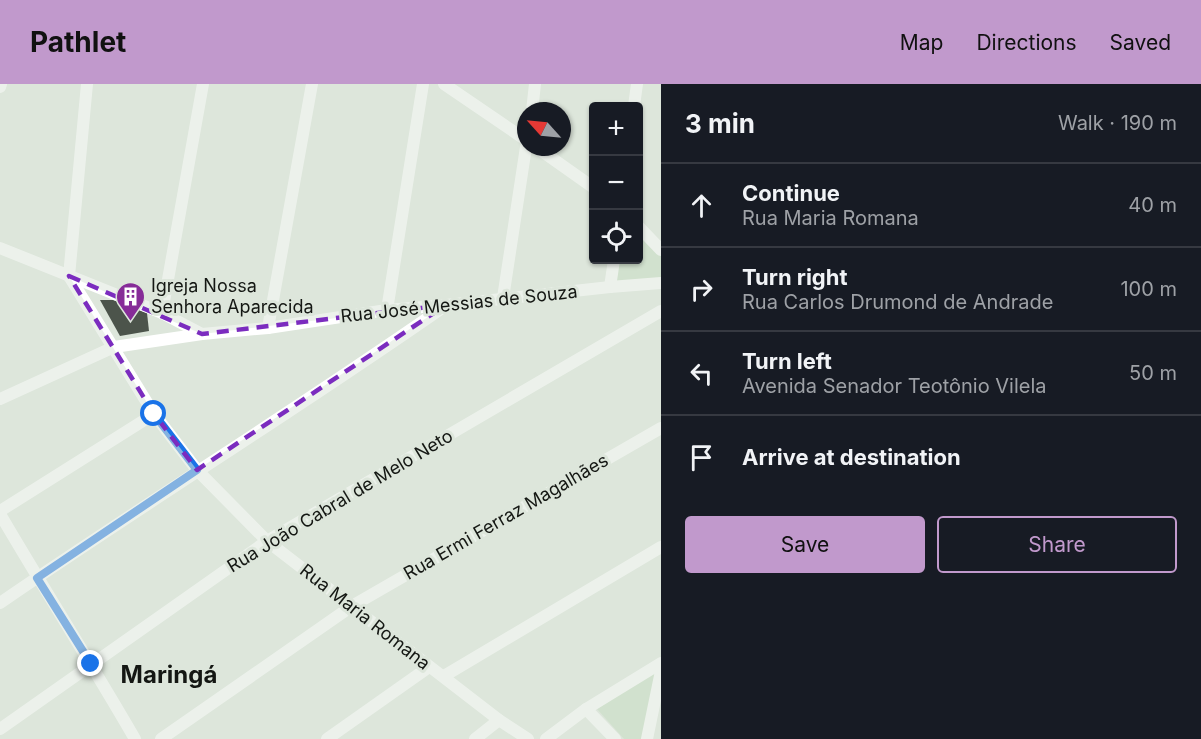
<!DOCTYPE html>
<html lang="en">
<head>
<meta charset="utf-8">
<style>
  body { margin:0; font-family:Inter,sans-serif; background:#242831; color:#f1f3f6 }
  .controls { position:absolute; right:18px; top:18px; display:grid; overflow:hidden; border-radius:6px; box-shadow:0 2px 4px #0004 }
  .controls button { width:54px; height:54px; display:grid; place-items:center; padding:0; border:0; border-bottom:2px solid #363941; background:#171b24; color:#f1f3f6; font:30px sans-serif }
  .compass { position:absolute; left:517px; top:18px; width:54px; height:54px; border-radius:50%; background:#171b24; box-shadow:0 2px 4px #0004; rotate:297deg }
  .stop { position:absolute; width:18px; height:18px; margin:-14px; border:4px solid #1a73e8; border-radius:50%; background:#fff }
  .stop.end { background:#1a73e8; border-color:#fff; box-shadow:0 2px 6px #0008 }
  .list { margin:0; padding:0; list-style:none }
  h2 { display:flex; justify-content:space-between; align-items:center; height:78px; margin:0; padding:0 24px; font-size:26px }
  h2 small { font-size:20px; font-weight:400; color:#9ea1a6 }
  .list li { display:grid; grid-template-columns:39px 1fr auto; gap:18px; align-items:center; box-sizing:border-box; height:84px; padding:0 24px; border-top:2px solid #363941 }
  .list b { display:block; font-size:22px; white-space:nowrap }
  .list p { margin:0; font-size:20px; white-space:nowrap; color:#9ea1a6 }
  .list em { font-size:20px; font-style:normal; color:#9ea1a6 }
  .actions { display:flex; gap:12px; padding:18px 24px }
  .actions a { flex:1; padding:14px 0; border:2px solid #c199cc; border-radius:6px; text-align:center; font-size:21px; color:#c199cc }
  .actions .main { background:#c199cc; color:#111 }
  .icon { flex:none; width:33px; height:33px; fill:none; stroke:currentColor; stroke-width:2; stroke-linecap:round; stroke-linejoin:round }
  .map { position:relative; flex:none; width:661px; height:655px; overflow:hidden }
  header { display:flex; align-items:center; gap:36px; box-sizing:border-box; height:84px; padding:0 30px; background:#c199cc; color:#111 }
  header strong { font-size:28px }
  nav { display:flex; gap:33px; margin-inline-start:auto; font-size:21px }
  main { display:flex }
  aside { flex:1; background:#171b24 }
  .map>svg:first-child { display:block }
  .green { fill:#c4dcbf }
  .building { fill:#4c544b }
  .lines { fill:none; stroke-linecap:round; stroke-linejoin:round }
  .minor { stroke:#fff; stroke-width:12 }
  .route { stroke:#1a73e8; stroke-width:8 }
  .marked { fill:none; stroke:#7b2cbf; stroke-width:4.5; stroke-dasharray:12 8; stroke-linejoin:round }
  .labels { text-anchor:middle; stroke-width:6; stroke-linejoin:round; paint-order:stroke }
  .poi-label { font-size:18px; fill:#141713; stroke:#dde6db; text-anchor:start }
  .street-label { font-size:18px; fill:#141713; stroke:#dde6db }
  .district-label { font-size:24px; font-weight:bold; fill:#141713; stroke:#dde6db }
</style>
</head>
<body>
<header>
<strong>Pathlet</strong>
<nav><a>Map</a><a>Directions</a><a>Saved</a></nav>
</header>
<main>
<div class="map">
<svg width="661" height="655" viewBox="0 0 661 655">
  <rect width="100%" height="100%" fill="#dde6db"/>
  <g class="green">
    <path d="M639,142L661,166V199L610,203L614,176H638Z"/>
    <path d="M660,584L643,655H624L597,625Z"/>
  </g>
  <path class="building" d="M100,216H113L147,229L149,247L120,252Z"/>
  <g class="lines">
    <g class="minor">
      <path d="M87,0L69,192L154,330L197,386L267,457L499,636L528,655"/>
      <path d="M444,0L526,56"/>
      <path d="M0,3L1,0"/>
      <path d="M634,22L637,0"/>
      <path d="M532,27L535,0"/>
      <path d="M536,63L594,104"/>
      <path d="M638,142L661,166"/>
      <path d="M0,164L162,229L202,250"/>
      <path d="M610,203L614,176"/>
      <path d="M503,214L526,63"/>
      <path d="M387,226L423,0"/>
      <path d="M162,229L203,0"/>
      <path d="M268,244L312,0"/>
      <path d="M0,315L114,263L202,250L268,244L387,226L446,221L610,203L661,199"/>
      <path d="M0,427L154,330"/>
      <path d="M0,430C44,505 91,579 135,655"/>
      <path d="M0,519C147,418 299,324 445,222"/>
      <path d="M444,592L661,463"/>
      <path d="M586,625L615,655"/>
      <path d="M0,645L267,457L661,227"/>
      <path d="M161,655L352,522L661,344"/>
      <path d="M327,655L429,583"/>
      <path d="M475,655L499,636"/>
      <path d="M546,655L586,625L661,579"/>
      <path d="M647,655L661,587"/>
    </g>
  </g>
  <g class="lines">
    <path class="route" d="M91,580L37,494L197,386L154,330"/>
  </g>
  <path d="M0 0H661V655H0ZM69,192L202,250L446,221L197,386L154,330Z" fill="#dde6db" fill-opacity=".55" fill-rule="evenodd"/>
  <path class="marked" d="M69,192L202,250L446,221L197,386L154,330Z"/>
  <defs>
    <symbol id="building-pin" viewBox="-11 -11 22 30"><path d="M0 17L-7.5 6A9.5 9.5 0 1 1 7.5 6Z" fill="#862c98" stroke="#dde6db"/><path d="M-4-6H4V6H1V3H-1V6H-4ZM-2.5-4.3h1.7v1.8h-1.7ZM.8-4.3h1.7v1.8H.8ZM-2.5-1h1.7V.8h-1.7ZM.8-1h1.7V.8H.8Z" fill="#fff"/></symbol>
  </defs>
  <g fill-rule="evenodd">
    <use href="#building-pin" x="114" y="196" width="33" height="45"/>
  </g>
  <g class="labels">
    <g class="poi-label">
      <text x="151" y="208">Igreja Nossa<tspan x="151" dy="21">Senhora Aparecida</tspan></text>
    </g>
    <g class="street-label">
      <text transform="translate(459 220) rotate(-6)" y="6">Rua José Messias de Souza</text>
      <text transform="translate(340 417) rotate(-31)" y="6">Rua João Cabral de Melo Neto</text>
      <text transform="translate(506 433) rotate(-30)" y="6">Rua Ermi Ferraz Magalhães</text>
      <text transform="translate(365 533) rotate(38)" y="6">Rua Maria Romana</text>
    </g>
    <g class="district-label">
      <text x="169" y="599">Maringá</text>
    </g>
  </g>
</svg>
<div class="controls">
<button>+</button>
<button>−</button>
<button><svg class="icon" aria-label="locate" viewBox="0 0 24 24"><circle cx="12" cy="12" r="6"/><path d="M12 2v4M12 18v4M2 12h4M18 12h4"/></svg></button>
</div>
<svg class="compass" viewBox="-18 -18 36 36"><path d="M0-13l5 13h-10z" fill="#e53935"/><path d="M0 13l5-13h-10z" fill="#9ea1a6"/></svg>
<div class="stop" style="left:154px;top:330px"></div>
<div class="stop end" style="left:91px;top:580px"></div>
</div>
<aside>
<h2>3 min<small>Walk · 190 m</small></h2>
<ul class="list">
<li><svg class="icon" aria-label="ahead" viewBox="0 0 24 24"><path d="M12 20V5M6 11l6-6 6 6"/></svg><div><b>Continue</b><p>Rua Maria Romana</p></div><em>40 m</em></li>
<li><svg class="icon" aria-label="right" viewBox="0 0 24 24"><path d="M7 20v-9h11M14 6l5 5-5 5"/></svg><div><b>Turn right</b><p>Rua Carlos Drumond de Andrade</p></div><em>100 m</em></li>
<li><svg class="icon" aria-label="left" viewBox="0 0 24 24"><path d="M17 20v-9H6M10 6l-5 5 5 5"/></svg><div><b>Turn left</b><p>Avenida Senador Teotônio Vilela</p></div><em>50 m</em></li>
<li><svg class="icon" aria-label="arrive" viewBox="0 0 24 24"><path d="M6 21V4h12l-3 4 3 4H6"/></svg><div><b>Arrive at destination</b></div></li>
</ul>
<div class="actions"><a class="main">Save</a><a>Share</a></div>
</aside>
</main>
</body>
</html>
